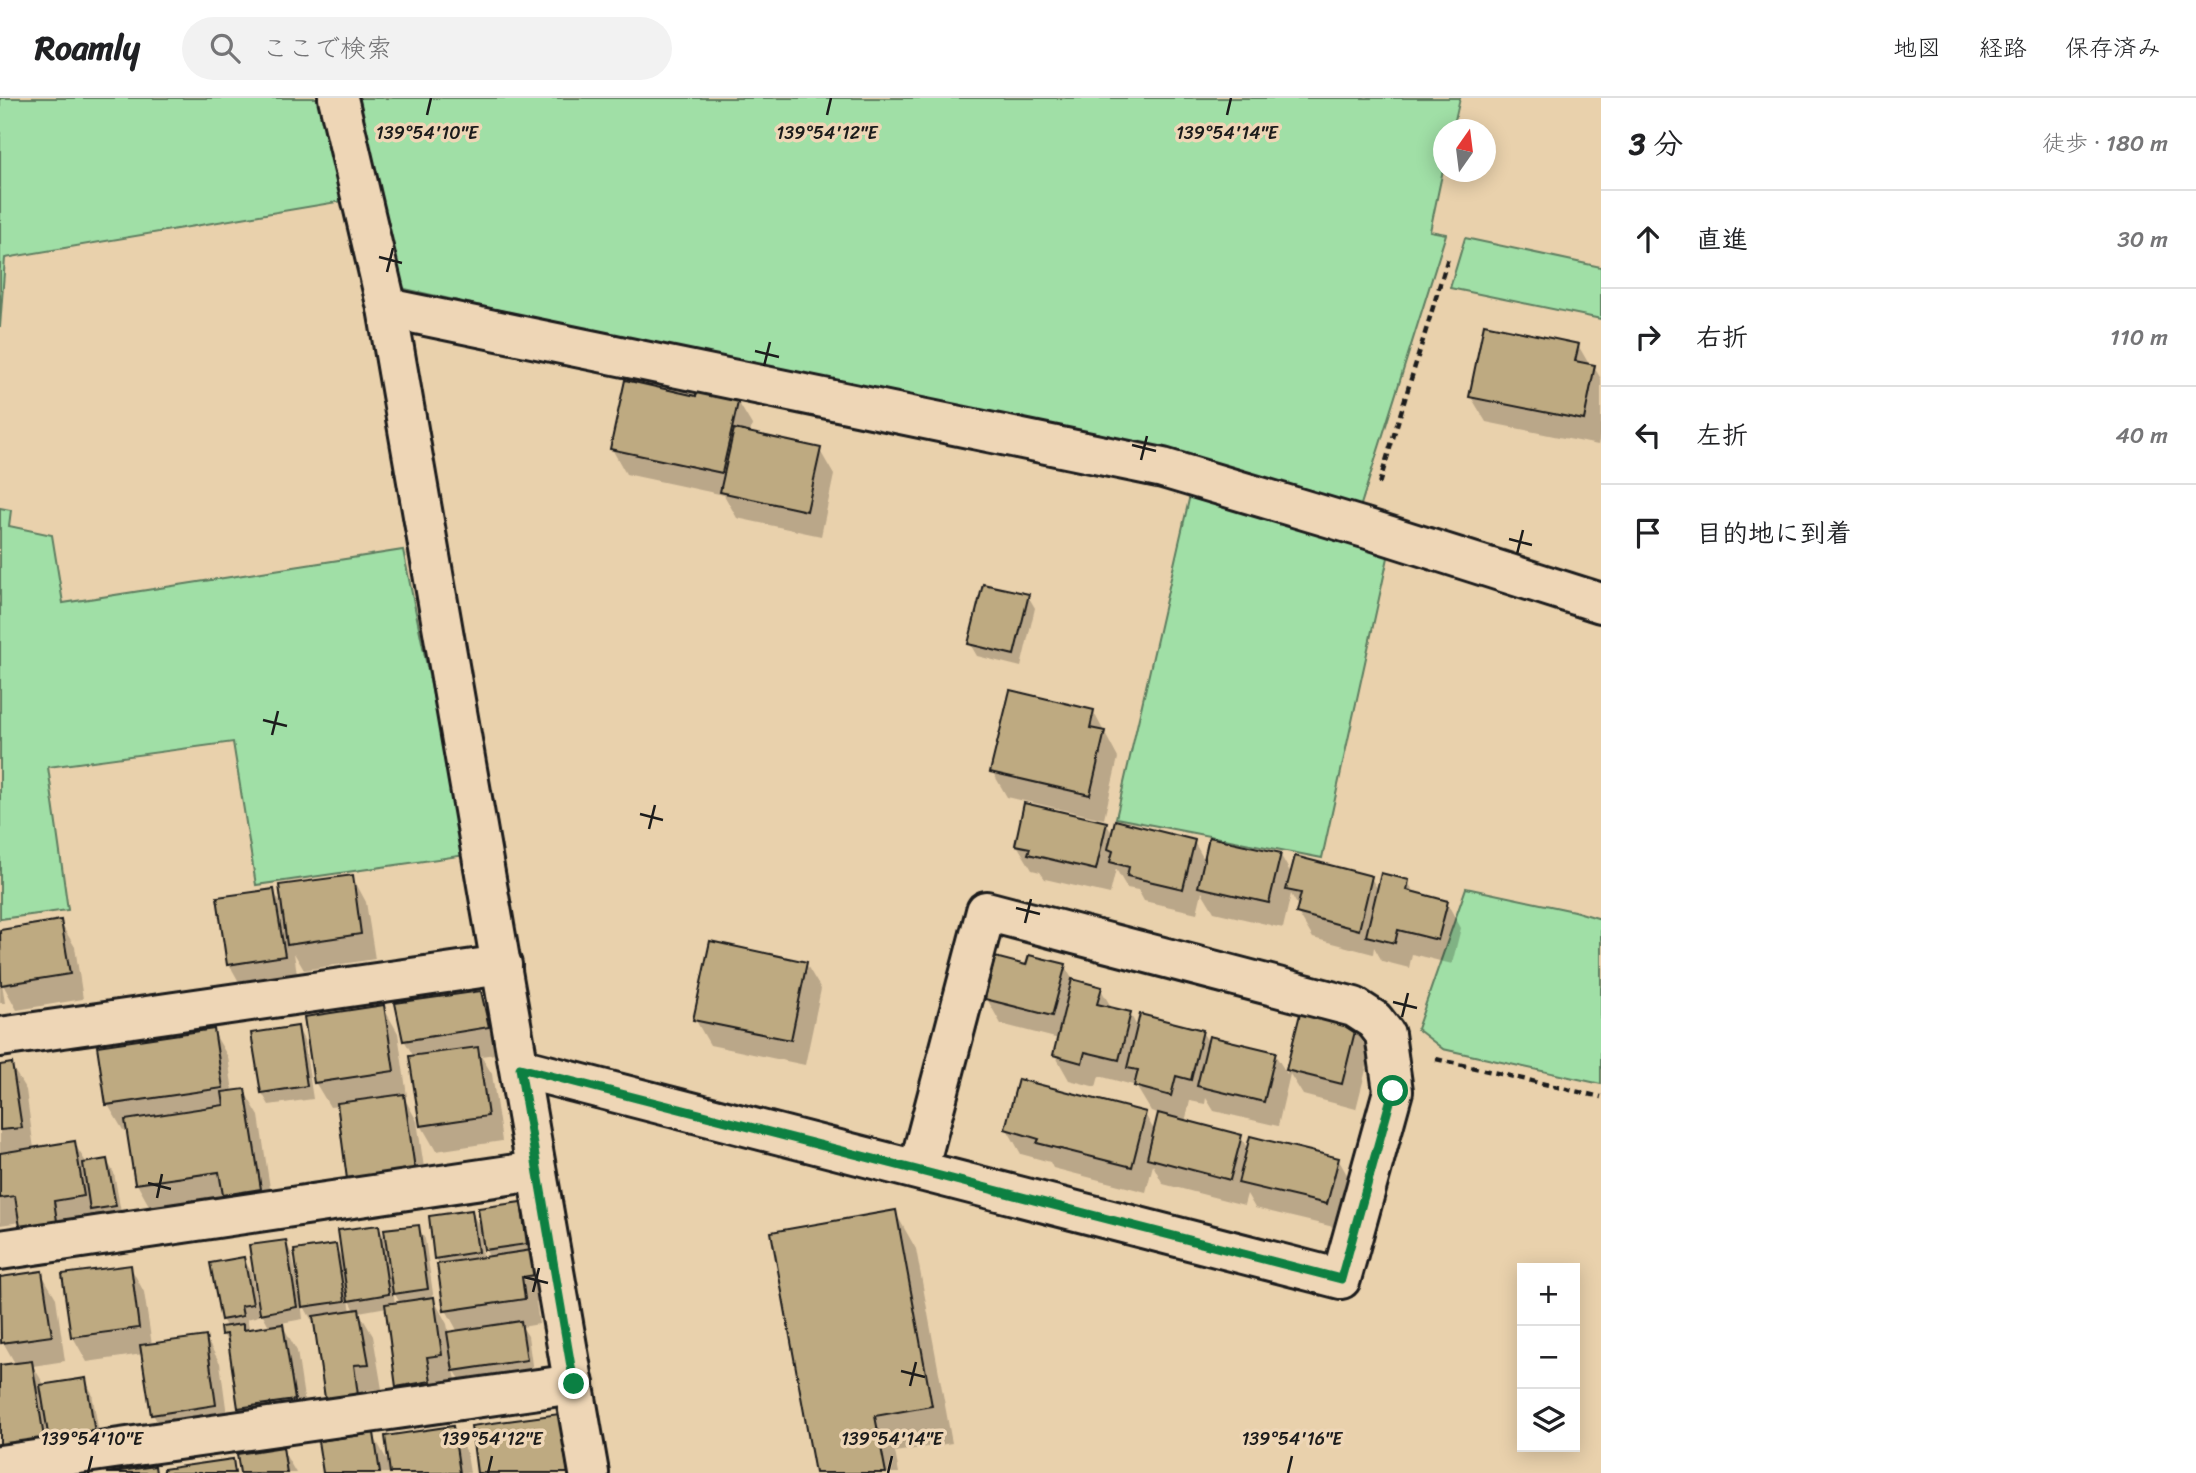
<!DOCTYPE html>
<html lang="ja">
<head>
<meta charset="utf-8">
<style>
  body { margin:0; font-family:Sriracha,"Klee One",sans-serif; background:#f2f2f2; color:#202124 }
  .controls { position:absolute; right:21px; bottom:21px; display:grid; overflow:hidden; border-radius:0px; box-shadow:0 4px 18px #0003 }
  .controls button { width:63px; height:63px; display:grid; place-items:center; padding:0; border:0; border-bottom:2px solid #e0e0e0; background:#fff; color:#202124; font:35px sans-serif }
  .compass { position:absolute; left:1433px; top:21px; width:63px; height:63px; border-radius:50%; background:#fff; box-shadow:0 4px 18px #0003; rotate:14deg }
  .stop { position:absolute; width:21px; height:21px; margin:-16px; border:5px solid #0b8043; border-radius:50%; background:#fff }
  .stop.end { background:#0b8043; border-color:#fff; box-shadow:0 2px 7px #0008 }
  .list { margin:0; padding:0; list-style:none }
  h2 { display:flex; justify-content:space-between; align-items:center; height:91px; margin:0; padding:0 28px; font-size:30px }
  h2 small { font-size:23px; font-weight:400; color:#757577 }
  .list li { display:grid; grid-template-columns:46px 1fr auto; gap:21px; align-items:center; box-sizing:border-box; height:98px; padding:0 28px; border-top:2px solid #e0e0e0 }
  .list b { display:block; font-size:26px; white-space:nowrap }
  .list em { font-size:23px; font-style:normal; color:#757577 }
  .icon { flex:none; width:38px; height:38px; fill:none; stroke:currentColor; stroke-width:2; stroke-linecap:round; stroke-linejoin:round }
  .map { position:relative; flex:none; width:1601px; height:1375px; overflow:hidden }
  header { display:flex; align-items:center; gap:42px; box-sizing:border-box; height:98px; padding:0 35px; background:#fff; border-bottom:2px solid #e0e0e0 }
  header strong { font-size:33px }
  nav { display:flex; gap:38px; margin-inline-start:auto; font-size:24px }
  .search { width:490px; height:63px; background:#f2f2f2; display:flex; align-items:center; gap:18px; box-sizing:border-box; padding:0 24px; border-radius:38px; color:#757577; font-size:26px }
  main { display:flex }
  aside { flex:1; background:#fff }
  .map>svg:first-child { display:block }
  .green { fill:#a0dfa6; stroke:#5e7e61; stroke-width:2 }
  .shadow { fill:#0003; fill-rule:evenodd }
  .building { fill:#beaa81; stroke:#1c1c1c; stroke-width:2 }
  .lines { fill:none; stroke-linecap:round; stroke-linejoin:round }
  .minor-casing { stroke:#1c1c1c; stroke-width:44 }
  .path { stroke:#1c1c1c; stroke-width:4.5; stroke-dasharray:7 5; stroke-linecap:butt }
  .minor { stroke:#eed6b6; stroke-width:38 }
  .route { stroke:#0b8043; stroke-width:9 }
  .ticks { fill:none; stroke:#1c1c1c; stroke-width:2.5 }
  .ticks-label { font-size:18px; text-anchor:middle; fill:#1c1c1c; stroke:#eed6b6; stroke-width:7; stroke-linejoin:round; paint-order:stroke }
</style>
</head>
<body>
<header>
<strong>Roamly</strong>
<div class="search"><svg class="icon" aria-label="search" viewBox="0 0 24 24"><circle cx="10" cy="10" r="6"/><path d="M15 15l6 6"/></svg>ここで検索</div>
<nav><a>地図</a><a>経路</a><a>保存済み</a></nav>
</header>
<main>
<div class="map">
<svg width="1601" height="1375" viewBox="0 0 1601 1375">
  <rect width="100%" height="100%" fill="#e9d1ac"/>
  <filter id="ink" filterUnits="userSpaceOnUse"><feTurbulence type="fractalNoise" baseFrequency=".0143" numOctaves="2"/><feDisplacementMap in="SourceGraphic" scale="14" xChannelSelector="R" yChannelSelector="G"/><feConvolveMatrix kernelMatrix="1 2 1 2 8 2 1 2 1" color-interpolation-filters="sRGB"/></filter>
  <g filter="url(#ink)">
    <g class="green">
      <path d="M0,0H321L343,103L5,160L0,229Z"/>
      <path d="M351,0H1460L1453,31L1444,32L1443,72L1430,133L1446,136L1359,413L854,291L405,191L390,176Z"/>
      <path d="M1465,140L1601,169V221L1450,190Z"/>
      <path d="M1190,397L1389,455L1322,760L1116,720Z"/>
      <path d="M0,410L11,412L9,428L52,437L63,505L403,452L466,757L256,787L233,644L48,669L68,812L0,821Z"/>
      <path d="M1466,790L1574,813L1601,821V986L1443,951L1417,931Z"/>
    </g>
    <g class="shadow">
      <path d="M1578,247L1590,268L1594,269L1601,281V333L1598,347L1486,324L1471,299Z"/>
      <path d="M697,300L737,302L752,327L750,336L819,351L834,377L821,438L737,420L724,397L626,376L612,351Z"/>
      <path d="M1028,498L1035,510L1021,569L977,558L970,546Z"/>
      <path d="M1093,613L1118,660L1104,721L1007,699L992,673Z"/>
      <path d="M1106,725L1113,737L1194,744L1205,763L1280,756L1292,777L1371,780L1379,793L1408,784L1415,796L1447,805L1461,830L1452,866L1412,856L1409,870L1382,863L1374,849L1373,856L1313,840L1298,815L1299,810L1291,796L1283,830L1214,814L1202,794L1197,815L1144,803L1138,792L1127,790L1116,771L1110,796L1045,781L1040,774L1032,772L1017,747Z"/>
      <path d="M352,778L366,804L375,861L304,872L294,855L298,883L243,891L229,866L273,793L284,810Z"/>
      <path d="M60,824L75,849L83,901L17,912L2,885L5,905H0V833Z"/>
      <path d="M806,866L821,891L805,967L710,947L695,921Z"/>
      <path d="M1064,867L1074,884L1100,890L1113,912L1130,915L1138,931L1202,934L1209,945L1274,955L1287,976L1301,918L1355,931L1370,956L1356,1011L1303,997L1290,976L1278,1028L1214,1013L1206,1000L1205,1006L1190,1003L1185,1024L1241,1039L1248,1052L1338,1061L1353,1087L1342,1131L1255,1110L1247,1096L1244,1107L1163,1086L1153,1067L1146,1094L1053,1070L1050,1064L1021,1056L1007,1031L1145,1016L1155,1034L1160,1016L1151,1013L1136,988L1137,984L1135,979L1133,987L1099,978L1096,989L1069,982L1055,957L1059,941L1001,926L987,901L1028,869Z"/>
      <path d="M480,895L495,920L503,955L481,958L492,976L502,1043L436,1053L421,1027L414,959L404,942Z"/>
      <path d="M383,909L398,935L407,998H403L417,1023L428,1096L364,1105L349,1080L339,1008L330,1009L315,984Z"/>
      <path d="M297,929L304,942L313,1001L269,1007L262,995Z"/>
      <path d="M213,933L228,959L233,994L244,993L259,1018L274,1116L151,1111L137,1086L128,1031L123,1032L108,1007L99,950Z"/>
      <path d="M11,967L26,992L34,1051L74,1045L87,1066L107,1063L114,1075L122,1120L36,1154L21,1124L0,1127V969Z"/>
      <path d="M520,1106L527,1118L548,1202L536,1204L539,1226L522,1229L528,1238L533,1274L462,1284L454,1272L456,1282L441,1284L444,1308L413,1313L398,1288L387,1209L359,1214L373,1238L382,1291L367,1292L371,1322L341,1325L327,1299L315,1221H311L301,1203L303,1221L281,1225L297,1253L308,1327L255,1335L240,1310L231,1250L223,1236L227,1230L222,1221L243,1161L251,1173L259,1218L247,1221L250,1233L270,1230L262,1215L285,1144L292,1156L298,1188L301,1187L335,1148L344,1164L378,1129L387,1144L418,1129L425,1141L434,1202L447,1226L449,1236L458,1234L446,1212L439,1165L436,1160L471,1114L483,1134ZM481,1144L490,1160L483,1161ZM393,1193L400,1205L395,1206ZM349,1201L356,1214H351Z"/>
      <path d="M895,1114L916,1151L952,1345L895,1354L899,1375H817Z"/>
      <path d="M130,1168L144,1194L152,1247L205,1239L220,1265L229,1332L167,1342L153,1316L143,1256L87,1264L73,1239Z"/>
      <path d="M41,1175L56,1200L65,1263L33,1268L45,1288L85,1282L92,1295L101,1347L0,1361V1269L16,1267L3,1244L0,1226V1180Z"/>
      <path d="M558,1318L572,1343L577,1375H479Z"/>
      <path d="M452,1330L467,1356L470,1375H324L373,1337L391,1369Z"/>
      <path d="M282,1351L296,1375H241Z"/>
    </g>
    <g class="building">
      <path d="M1484,226L1579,246L1575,263L1595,267L1584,322L1469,299Z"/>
      <path d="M625,282L696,298L697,291L739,300L722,375L610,351Z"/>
      <path d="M734,331L821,350L807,413L720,394Z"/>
      <path d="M983,486L1029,496L1014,557L968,546Z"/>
      <path d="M1010,592L1094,612L1090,630L1105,633L1090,697L990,674Z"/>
      <path d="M1024,705L1107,724L1096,772L1028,756L1030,750L1015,747Z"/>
      <path d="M1115,722L1195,742L1183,791L1127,778L1129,769L1110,764L1113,753L1108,751Z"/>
      <path d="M1209,739L1281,755L1269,805L1198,789Z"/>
      <path d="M1295,758L1372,778L1359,832L1296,815L1301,795L1286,792Z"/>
      <path d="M1381,775L1409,782L1407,792L1448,803L1438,842L1398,832L1395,845L1366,838Z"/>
      <path d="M353,777L361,836L287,847L279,787Z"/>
      <path d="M274,791L285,858L227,867L217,799Z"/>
      <path d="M61,822L70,876L1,887L0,832Z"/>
      <path d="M710,843L807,864L791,942L693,922Z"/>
      <path d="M1029,857L1066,866L1052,918L985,901L995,859L1026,867Z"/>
      <path d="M1072,881L1102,889L1097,906L1131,914L1119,962L1085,954L1082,965L1053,957Z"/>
      <path d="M481,893L489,929L403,943L395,905Z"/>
      <path d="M384,907L394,973L314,985L304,919Z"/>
      <path d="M1140,916L1203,932L1191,982L1176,978L1171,998L1134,988L1138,972L1127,970Z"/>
      <path d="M1300,916L1356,929L1342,986L1286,972Z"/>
      <path d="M298,928L307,988L261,995L251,935Z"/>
      <path d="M214,931L223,990L106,1007L97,948Z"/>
      <path d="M1209,938L1276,954L1264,1004L1197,988Z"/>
      <path d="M478,949L488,1018L420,1028L409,958Z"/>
      <path d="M12,965L22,1030L0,1032V967Z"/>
      <path d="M1018,981L1146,1014L1132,1069L1037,1045L1039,1041L1005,1031Z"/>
      <path d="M245,991L261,1091L223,1097L219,1074L135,1086L125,1022L224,1007L222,994Z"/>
      <path d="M404,996L415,1071L347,1081L337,1005Z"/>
      <path d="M1158,1015L1242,1037L1230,1082L1147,1060Z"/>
      <path d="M1250,1038L1339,1060L1327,1106L1238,1085Z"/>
      <path d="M75,1043L84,1098L54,1103L57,1123L20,1129L15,1098L0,1100V1055Z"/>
      <path d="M107,1061L116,1108L90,1112L83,1065Z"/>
      <path d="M521,1104L527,1146L484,1152L478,1110Z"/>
      <path d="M472,1112L478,1154L434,1161L429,1118Z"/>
      <path d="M896,1112L932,1308L875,1318L886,1375H815L771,1134Z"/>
      <path d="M379,1127L389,1196L348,1203L338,1132Z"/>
      <path d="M419,1127L428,1191L393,1196L384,1131Z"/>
      <path d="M286,1142L297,1209L260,1216L249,1147Z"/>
      <path d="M336,1146L345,1203L302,1209L294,1152Z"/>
      <path d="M532,1152L535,1177L522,1179L525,1201L444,1213L437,1166Z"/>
      <path d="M244,1159L253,1206L241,1208L243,1218L221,1222L210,1165Z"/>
      <path d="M131,1167L139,1230L71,1239L62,1176Z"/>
      <path d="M42,1173L52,1238L1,1245L0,1179Z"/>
      <path d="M434,1199L442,1257L427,1259L431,1283L396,1289L385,1206Z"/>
      <path d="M359,1211L369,1266L354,1267L358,1297L325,1300L313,1218Z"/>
      <path d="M521,1223L527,1262L453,1273L447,1234Z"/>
      <path d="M243,1226V1232L283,1226L295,1302L238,1310L227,1236L221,1237L220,1229Z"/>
      <path d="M206,1238L216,1307L151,1317L140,1247Z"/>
      <path d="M32,1263L44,1340L0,1347V1267Z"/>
      <path d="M86,1280L95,1335L49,1342L40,1287Z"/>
      <path d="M559,1316L568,1375H477L471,1328Z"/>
      <path d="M453,1328L460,1375H390L385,1338Z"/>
      <path d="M374,1335L380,1375H323L318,1343Z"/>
      <path d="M283,1349L287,1375H240L237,1356Z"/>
      <path d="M233,1361L235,1375H163V1371Z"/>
      <path d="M155,1368L156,1375H106Z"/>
    </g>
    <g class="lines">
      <defs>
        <g id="minor">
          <path d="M338,0L387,210L589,1375"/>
          <path d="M387,210L1163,370L1365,430L1601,505"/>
          <path d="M0,939L502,867"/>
          <path d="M520,970L1341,1181L1393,993L1385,936L1374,922L1354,909L986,813L918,1072"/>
          <path d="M0,1152L536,1073"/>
          <path d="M0,1367L574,1286"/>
        </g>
      </defs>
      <use href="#minor" class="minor-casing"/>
      <g class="path">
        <path d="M1379,386L1448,160"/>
        <path d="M1436,961L1601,999"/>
      </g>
      <use href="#minor" class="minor"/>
    </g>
  </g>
  <g class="lines" filter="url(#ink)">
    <path class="route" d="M574,1286L520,970L1341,1181L1393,993"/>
  </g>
  <path class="ticks" d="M427,17L431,0M827,17L831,0M1227,17L1231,0M379,159L402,165M387,174L393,150M755,253L779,259M764,268L770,244M1132,347L1156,353M1141,362L1147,338M1509,441L1532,447M1517,456L1523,432M263,622L287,628M272,637L278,613M640,716L663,722M649,731L655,707M1016,810L1040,816M1025,825L1031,801M1393,904L1417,910M1402,919L1408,895M148,1085L171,1091M157,1100L162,1076M524,1179L548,1185M533,1194L539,1170M901,1273L925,1279M910,1288L916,1264M88,1375L92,1358M488,1375L492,1358M888,1375L892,1358M1288,1375L1292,1358"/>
  <g class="ticks-label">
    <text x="427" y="41">139°54'10"E</text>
    <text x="827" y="41">139°54'12"E</text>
    <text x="1227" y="41">139°54'14"E</text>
    <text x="92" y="1347">139°54'10"E</text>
    <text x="492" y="1347">139°54'12"E</text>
    <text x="892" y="1347">139°54'14"E</text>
    <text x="1292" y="1347">139°54'16"E</text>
  </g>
</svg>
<div class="controls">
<button>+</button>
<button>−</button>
<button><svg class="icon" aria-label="layers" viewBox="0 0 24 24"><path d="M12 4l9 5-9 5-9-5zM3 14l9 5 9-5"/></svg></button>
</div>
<svg class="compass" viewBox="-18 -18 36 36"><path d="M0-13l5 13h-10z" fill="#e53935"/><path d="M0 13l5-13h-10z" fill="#757577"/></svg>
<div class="stop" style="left:1393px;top:993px"></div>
<div class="stop end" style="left:574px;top:1286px"></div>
</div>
<aside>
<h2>3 分<small>徒歩 · 180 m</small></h2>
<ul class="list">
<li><svg class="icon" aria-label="ahead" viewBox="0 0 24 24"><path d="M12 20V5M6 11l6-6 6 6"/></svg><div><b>直進</b></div><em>30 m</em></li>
<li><svg class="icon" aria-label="right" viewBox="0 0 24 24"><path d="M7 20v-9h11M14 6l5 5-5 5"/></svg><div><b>右折</b></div><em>110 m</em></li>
<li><svg class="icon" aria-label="left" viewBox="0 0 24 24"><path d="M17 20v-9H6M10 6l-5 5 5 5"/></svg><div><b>左折</b></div><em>40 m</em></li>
<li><svg class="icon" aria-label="arrive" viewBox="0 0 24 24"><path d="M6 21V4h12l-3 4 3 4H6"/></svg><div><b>目的地に到着</b></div></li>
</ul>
</aside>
</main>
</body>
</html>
